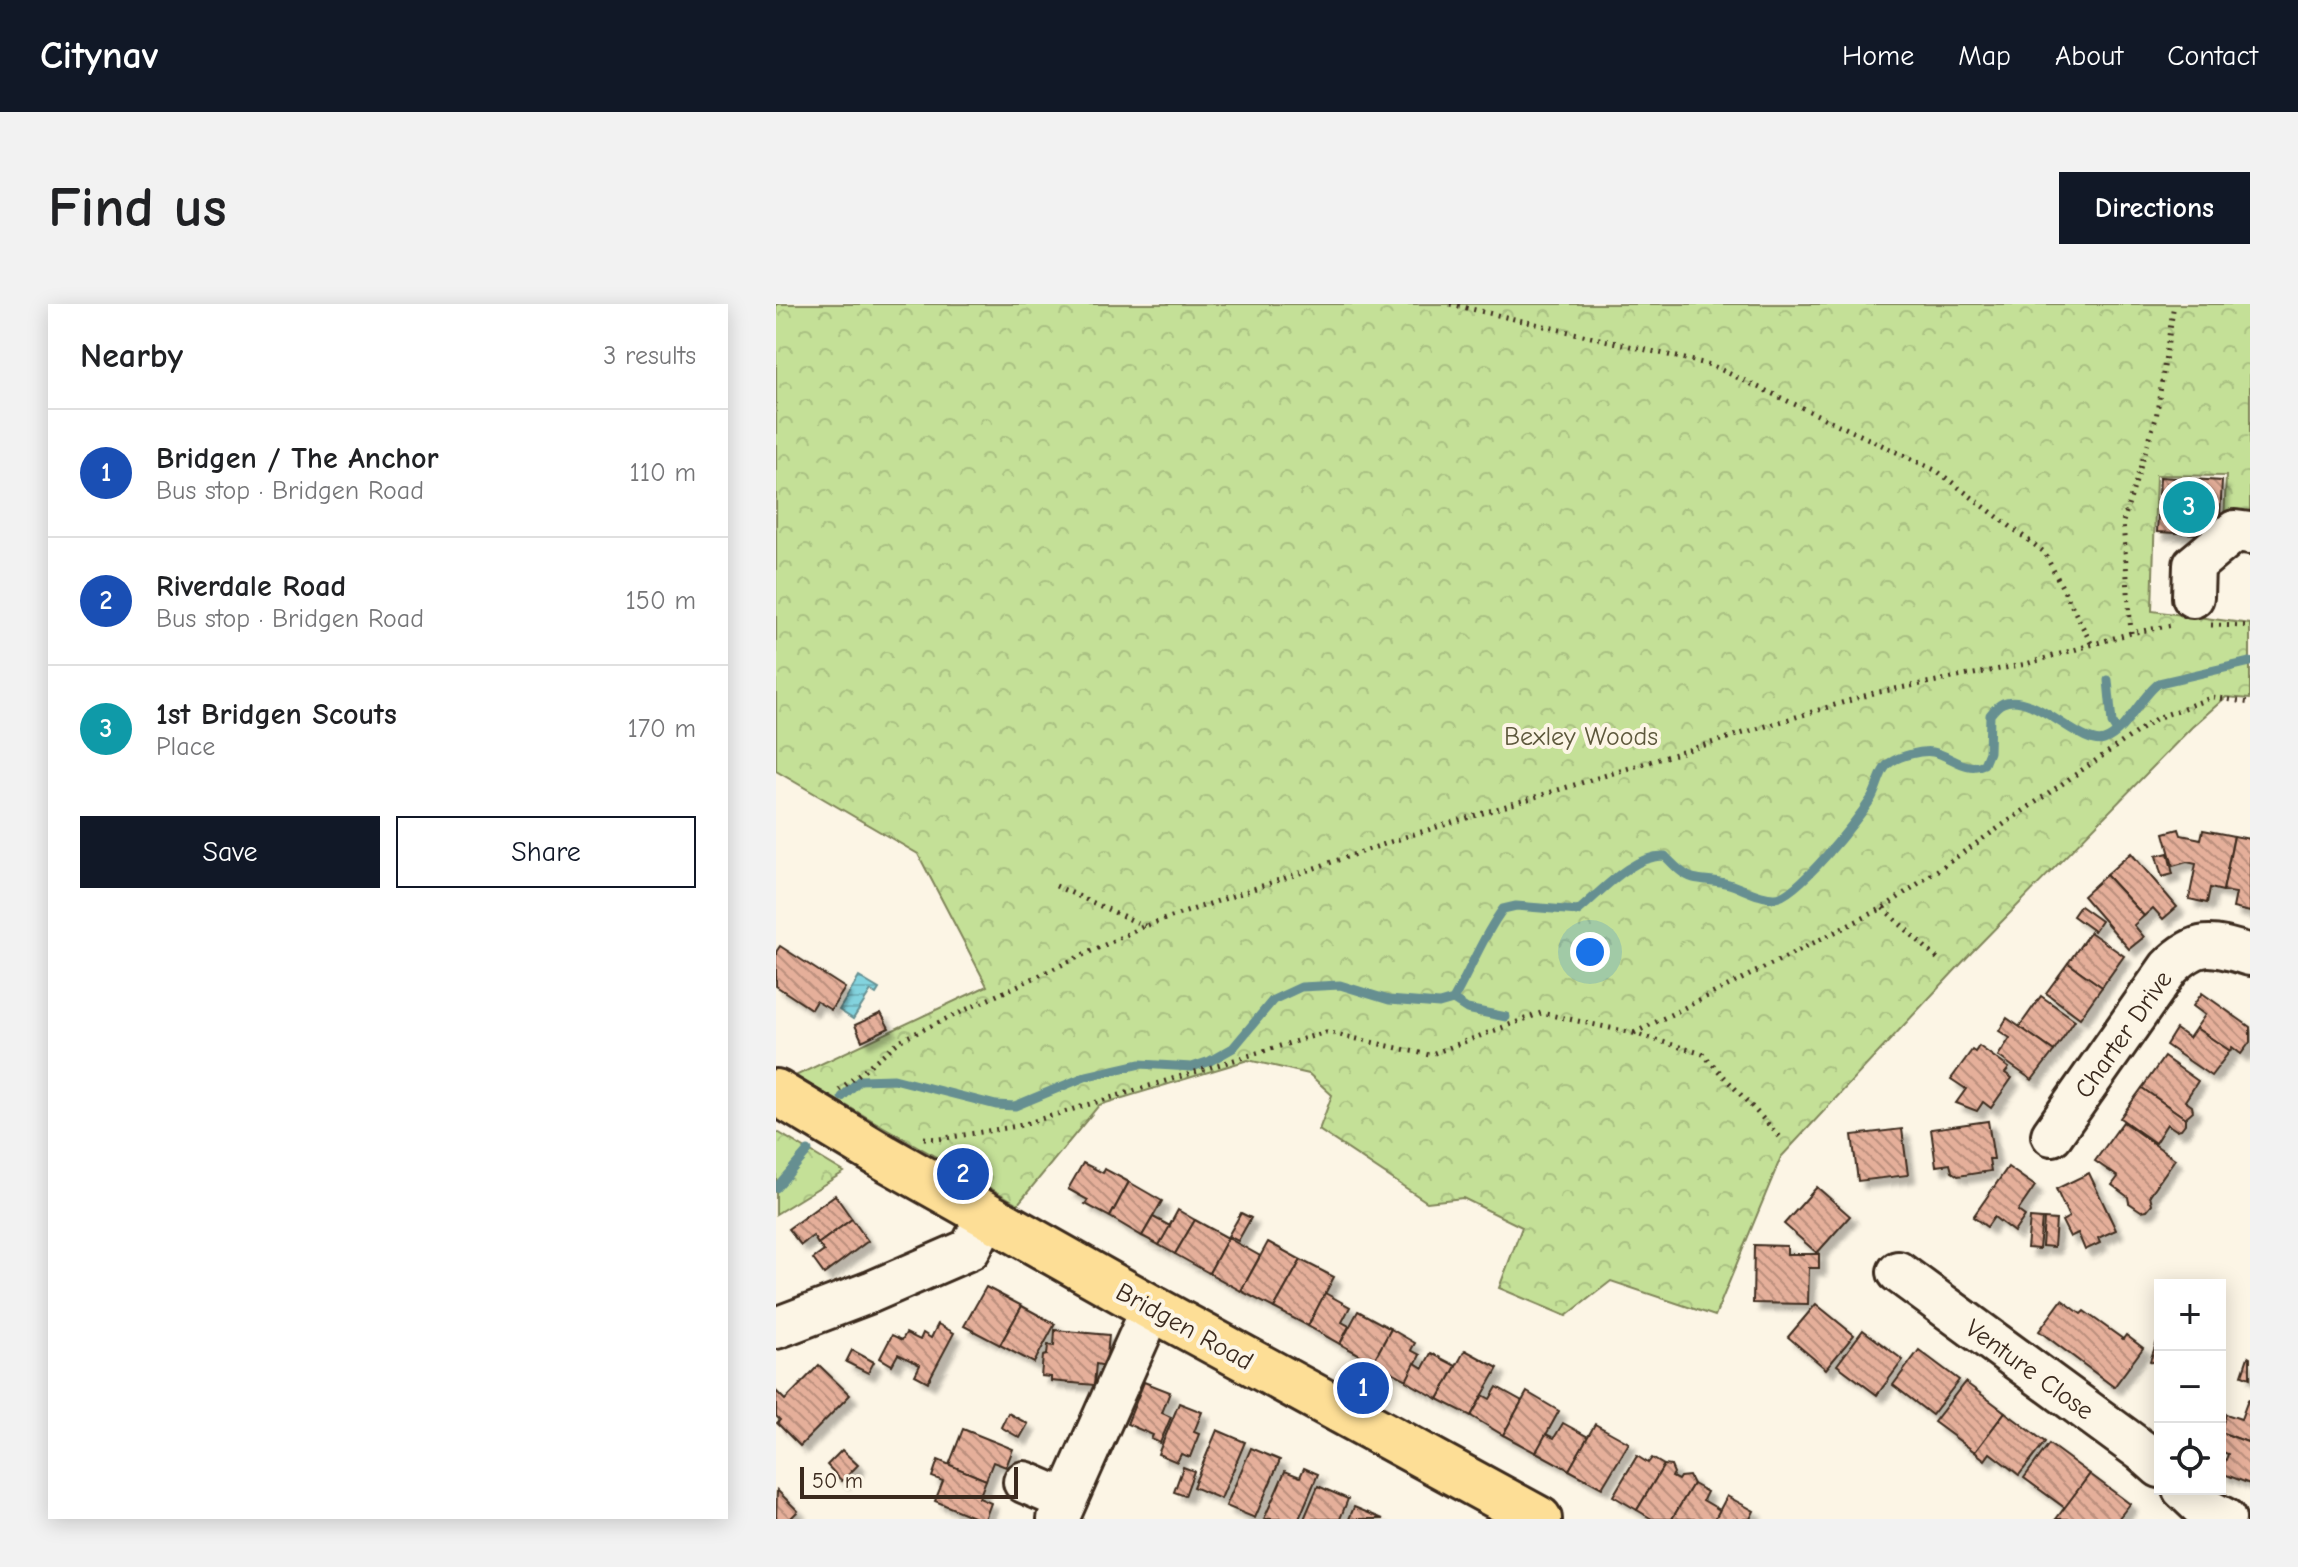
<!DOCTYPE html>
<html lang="en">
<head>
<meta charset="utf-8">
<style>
  body { margin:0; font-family:"Comic Neue",sans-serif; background:#f2f2f2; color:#202124 }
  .controls { position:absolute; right:24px; bottom:24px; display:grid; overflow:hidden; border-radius:0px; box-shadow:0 4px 20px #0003 }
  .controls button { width:72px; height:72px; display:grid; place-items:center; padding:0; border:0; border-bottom:2px solid #e0e0e0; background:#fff; color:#202124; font:40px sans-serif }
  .scale { position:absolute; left:24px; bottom:20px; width:218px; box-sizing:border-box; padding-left:8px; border:4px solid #3b2a1e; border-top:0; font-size:22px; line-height:28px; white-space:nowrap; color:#3b2a1e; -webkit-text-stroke:6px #fcf5e5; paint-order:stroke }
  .you { position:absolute; left:814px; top:648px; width:28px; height:28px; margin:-20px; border:6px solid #fff; border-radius:50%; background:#1a73e8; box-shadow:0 0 0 12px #1a73e833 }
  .badge { display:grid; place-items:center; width:52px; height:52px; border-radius:50%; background:#111827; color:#fff; font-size:26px; font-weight:700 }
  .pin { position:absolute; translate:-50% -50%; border:4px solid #fff; box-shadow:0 2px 8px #0006 }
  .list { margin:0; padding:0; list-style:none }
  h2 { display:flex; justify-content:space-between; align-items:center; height:104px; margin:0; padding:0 32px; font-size:34px }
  h2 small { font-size:26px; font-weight:400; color:#757577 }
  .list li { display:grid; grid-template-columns:52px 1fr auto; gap:24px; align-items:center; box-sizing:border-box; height:128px; padding:0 32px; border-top:2px solid #e0e0e0 }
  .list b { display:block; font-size:30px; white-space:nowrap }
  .list p { margin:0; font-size:26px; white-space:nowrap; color:#757577 }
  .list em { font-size:26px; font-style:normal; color:#757577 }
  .actions { display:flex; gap:16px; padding:24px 32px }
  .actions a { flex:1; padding:18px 0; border:2px solid #111827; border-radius:0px; text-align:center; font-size:28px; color:#111827 }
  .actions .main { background:#111827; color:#fff }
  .icon { flex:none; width:44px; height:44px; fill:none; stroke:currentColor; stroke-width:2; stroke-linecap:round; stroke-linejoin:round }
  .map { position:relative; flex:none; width:1474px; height:1215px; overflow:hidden; border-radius:0px }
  header { display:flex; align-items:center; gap:48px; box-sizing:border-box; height:112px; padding:0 40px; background:#111827; color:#fff }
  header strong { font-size:38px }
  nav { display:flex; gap:44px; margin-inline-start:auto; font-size:28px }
  .intro { display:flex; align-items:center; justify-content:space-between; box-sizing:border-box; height:192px; padding:0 48px }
  h1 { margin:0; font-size:56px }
  .button { padding:20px 36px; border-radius:0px; background:#111827; color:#fff; font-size:28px; font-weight:700 }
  main { display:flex; gap:48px; padding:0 48px }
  aside { flex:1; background:#fff; border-radius:0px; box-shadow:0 4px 20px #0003 }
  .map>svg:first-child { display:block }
  .forest { fill:url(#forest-crowns); stroke:#80855a; stroke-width:2 }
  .water { fill:url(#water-rules); stroke:#668f91; stroke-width:2 }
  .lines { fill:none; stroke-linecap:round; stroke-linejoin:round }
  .stream { stroke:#668f91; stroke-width:9 }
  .building { fill:url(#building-back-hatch); stroke:#3b2a1e; stroke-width:2; filter:url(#shadow) }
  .minor-casing { stroke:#3b2a1e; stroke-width:46 }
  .major-casing { stroke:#3b2a1e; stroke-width:50 }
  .path { stroke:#3b2a1e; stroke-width:5; stroke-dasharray:2 6; stroke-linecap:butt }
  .minor { stroke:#fcf5e5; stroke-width:40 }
  .major { stroke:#fdde96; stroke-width:44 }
  .labels { text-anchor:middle; stroke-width:8; stroke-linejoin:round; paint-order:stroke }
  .park-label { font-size:26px; fill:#5d583c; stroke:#fcf5e5 }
  .street-label { font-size:26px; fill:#3b2a1e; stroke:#fcf5e5 }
</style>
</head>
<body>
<header>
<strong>Citynav</strong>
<nav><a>Home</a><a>Map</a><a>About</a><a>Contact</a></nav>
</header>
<div class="intro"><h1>Find us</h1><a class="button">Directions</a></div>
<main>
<aside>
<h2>Nearby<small>3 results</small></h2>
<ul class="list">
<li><span class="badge" style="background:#1a4fb4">1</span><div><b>Bridgen / The Anchor</b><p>Bus stop · Bridgen Road</p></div><em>110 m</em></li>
<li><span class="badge" style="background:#1a4fb4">2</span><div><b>Riverdale Road</b><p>Bus stop · Bridgen Road</p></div><em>150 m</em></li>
<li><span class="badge" style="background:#0f9aa8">3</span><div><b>1st Bridgen Scouts</b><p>Place</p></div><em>170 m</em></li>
</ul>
<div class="actions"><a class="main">Save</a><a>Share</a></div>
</aside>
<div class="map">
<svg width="1474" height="1215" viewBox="0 0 1474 1215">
  <defs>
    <pattern id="forest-crowns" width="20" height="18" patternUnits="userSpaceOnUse" patternTransform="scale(2)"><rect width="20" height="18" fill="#c4e097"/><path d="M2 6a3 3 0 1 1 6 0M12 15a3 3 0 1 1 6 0" fill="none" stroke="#a9c082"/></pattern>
    <pattern id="water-rules" width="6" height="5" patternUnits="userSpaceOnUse" patternTransform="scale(2)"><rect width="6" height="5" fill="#83d3de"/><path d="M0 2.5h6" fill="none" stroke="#72b5be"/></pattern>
    <pattern id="building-back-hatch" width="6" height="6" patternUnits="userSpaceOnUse" patternTransform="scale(2)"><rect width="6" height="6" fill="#e5af9a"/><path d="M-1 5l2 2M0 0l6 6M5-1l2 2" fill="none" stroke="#bb8f7d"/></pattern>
    <filter id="shadow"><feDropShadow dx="7" dy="7" stdDeviation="2" flood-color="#0004"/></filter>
  </defs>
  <rect width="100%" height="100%" fill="#fcf5e5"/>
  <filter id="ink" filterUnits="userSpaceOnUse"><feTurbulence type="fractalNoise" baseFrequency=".0125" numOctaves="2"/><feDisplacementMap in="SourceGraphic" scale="16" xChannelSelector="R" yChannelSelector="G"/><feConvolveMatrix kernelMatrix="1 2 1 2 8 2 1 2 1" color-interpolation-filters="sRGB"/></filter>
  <g filter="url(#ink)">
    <g class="forest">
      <path d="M0,0H1474V221L1448,218L1450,172L1380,171L1376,307L1474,320V395L1450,393L1416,423L1196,648L1005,853L939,1012L835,977L790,1012L723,984L746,923L687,894L651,898L543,826L556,791L533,770L472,756L323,801L242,900L19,772L211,682L142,550L0,467Z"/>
      <path d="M0,827L68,868L0,910Z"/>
    </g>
    <path class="water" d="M83,673L103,685L100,690L95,687L77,715L63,706Z"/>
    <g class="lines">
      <g class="stream">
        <path d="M1332,376L1336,419L1341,427"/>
        <path d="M677,696L691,705L730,713"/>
        <path d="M66,793L84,776L118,775L220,801L239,802L311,772L364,760L416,763L434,757L457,744L497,696L525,683L564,681L613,696L663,700L677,696C694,667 706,633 727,605L740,602L802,607C826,587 856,551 889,552C897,560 906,571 917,574C929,577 941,576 953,580C966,584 986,595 999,594C1020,594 1083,514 1095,495C1102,484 1104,464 1115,458C1125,452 1145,446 1157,448C1174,451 1190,469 1208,460L1213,448L1214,411C1217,407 1222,401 1227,399C1257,386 1306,444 1328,436C1349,429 1364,393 1383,379L1474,358"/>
        <path d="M0,884L32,847"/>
      </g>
    </g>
    <g class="building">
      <path d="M1384,173L1446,177L1443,231L1381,228Z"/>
      <path d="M1403,525L1405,531L1425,535L1427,526L1458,532L1447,587L1434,584L1431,599L1413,595L1420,560L1411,558L1397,562L1388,529Z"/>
      <path d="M1458,532L1474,535V608L1457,604L1460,589L1447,587Z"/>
      <path d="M1355,549L1401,603L1387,615L1377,604L1368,612L1330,571Z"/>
      <path d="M1392,549L1397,570L1386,573L1380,552Z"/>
      <path d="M1330,571L1368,612L1358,621L1368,633L1353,645L1307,592Z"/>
      <path d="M1304,602L1325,617L1318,627L1297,612Z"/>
      <path d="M1314,628L1348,652L1326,683L1292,659Z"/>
      <path d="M4,642L69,684L55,706L40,697L35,705L0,682V648Z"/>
      <path d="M1292,659L1326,683L1304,714L1270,689Z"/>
      <path d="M1426,689L1474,723V738L1465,750L1456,743L1454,747L1420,724L1429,711L1417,702Z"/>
      <path d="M1265,692L1299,716L1278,747L1243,723Z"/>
      <path d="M105,709L113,724L86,737L79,721Z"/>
      <path d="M1231,714L1278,747L1256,776L1222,752L1234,734L1223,727Z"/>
      <path d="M1420,724L1454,747L1435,772L1390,741L1400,725L1413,734Z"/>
      <path d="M1203,742L1233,764L1229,769L1236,774L1215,804L1207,798L1201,807L1180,799L1190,785L1175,775L1196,746L1199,748Z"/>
      <path d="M1388,753L1422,777L1409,797L1416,802L1417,807L1409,814L1366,784Z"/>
      <path d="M1366,784L1409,814V820L1405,825L1400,826L1391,820L1379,839L1344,814Z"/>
      <path d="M1212,817L1218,855H1213L1215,867L1182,872L1176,868L1174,860L1160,862L1155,825Z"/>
      <path d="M1347,818L1399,855L1374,891L1376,900L1371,906L1365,907L1353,899L1352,893L1336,881L1342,873L1319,857Z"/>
      <path d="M1126,825L1132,871L1082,877L1076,831Z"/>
      <path d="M307,859L327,869L329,865L353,878L334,913L309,900L312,896L292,885Z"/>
      <path d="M1232,863L1259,882L1242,907L1249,912L1238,928L1218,913L1211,923L1197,913Z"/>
      <path d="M1313,869L1340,926L1322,934L1324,939L1309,946L1302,929L1294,933L1286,917L1293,913L1280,885Z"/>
      <path d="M353,878L386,897L366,932L334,913Z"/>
      <path d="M1041,883L1074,912L1041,949L1008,920Z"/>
      <path d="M59,891L76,915L42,940L37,932L25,941L12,925Z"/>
      <path d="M402,906L419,916L399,950L383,941Z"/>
      <path d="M465,909L475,914L462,937L452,932Z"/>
      <path d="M377,913L394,922L383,941L366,932Z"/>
      <path d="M1254,914L1266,915L1263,945L1251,944Z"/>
      <path d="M76,915L92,937L48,970L37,955L48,947L42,940Z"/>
      <path d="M1268,915L1280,916L1278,943L1266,942Z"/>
      <path d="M419,916L452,934L433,969L399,950Z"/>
      <path d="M452,934L484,952L465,987L433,969Z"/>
      <path d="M492,938L525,956L498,1004L465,987Z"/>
      <path d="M978,941L1011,942V950H1043V964H1033L1032,1000L977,999Z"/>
      <path d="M525,956L558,973L532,1022L498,1004Z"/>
      <path d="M210,983L246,1002L224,1041L188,1022Z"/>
      <path d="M549,989L574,1003L566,1018L573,1022L564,1040L532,1022Z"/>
      <path d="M1286,996L1305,1010L1308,1007L1347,1035L1350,1031L1367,1044L1338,1083L1263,1027Z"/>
      <path d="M1040,1000L1078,1031L1050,1065L1012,1033Z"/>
      <path d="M246,1002L279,1020L258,1059L224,1041Z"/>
      <path d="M582,1007L615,1025L597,1058L564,1040Z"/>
      <path d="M162,1020L178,1029L152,1078L139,1071L144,1061L122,1050L116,1061L104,1054L116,1031L126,1036L130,1029L144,1036L147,1029L155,1034Z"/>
      <path d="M615,1025L639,1039L635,1046L644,1051L631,1076L597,1058Z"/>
      <path d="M279,1026L333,1031L330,1062L320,1060L318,1081L275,1077V1073L265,1072L267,1052L271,1051L272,1041L278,1042Z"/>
      <path d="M1087,1026L1127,1056L1101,1091L1061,1061Z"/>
      <path d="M1384,1029V1061L1374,1057Z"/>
      <path d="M76,1046L98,1058L92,1069L70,1058Z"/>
      <path d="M689,1046L722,1064L695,1112L662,1095Z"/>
      <path d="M1143,1046L1183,1076L1156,1111L1117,1081Z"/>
      <path d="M655,1049L680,1062L662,1095L630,1077L639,1059L647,1064Z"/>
      <path d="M1472,1053L1474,1054V1074L1466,1071Z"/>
      <path d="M43,1061L74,1091L24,1142L1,1119L4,1116L0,1112V1087L9,1096Z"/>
      <path d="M368,1078L394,1088L386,1109L395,1113L384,1139L375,1135L377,1131L351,1120Z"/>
      <path d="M1189,1078L1229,1108L1199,1148L1158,1118Z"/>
      <path d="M721,1083L746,1097L727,1131L695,1112L707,1091L714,1095Z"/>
      <path d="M751,1088L783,1107L760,1149L727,1131Z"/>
      <path d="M1472,1096L1474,1097V1139L1444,1128L1450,1110L1465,1115Z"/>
      <path d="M403,1099L426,1108L418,1128L423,1130L414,1153L405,1150L401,1158L382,1150Z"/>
      <path d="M1229,1108L1269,1138L1243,1171L1214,1149L1209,1156L1199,1148Z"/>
      <path d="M232,1109L252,1120L244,1134L225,1123Z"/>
      <path d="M787,1119L812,1133L793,1166L760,1148L770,1130L778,1134Z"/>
      <path d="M819,1120L853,1139L826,1184L793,1166Z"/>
      <path d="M187,1125L237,1145L230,1163L217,1158L210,1176L173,1161Z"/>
      <path d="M441,1126L469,1138L445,1195L417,1183Z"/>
      <path d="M1444,1128L1474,1139V1180L1445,1169L1452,1150L1444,1147Z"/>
      <path d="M1273,1140L1314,1170L1289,1204L1248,1174Z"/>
      <path d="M475,1144L504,1156L479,1214L450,1202Z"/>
      <path d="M66,1146L82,1161L66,1177L51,1161Z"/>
      <path d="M861,1152L872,1159L876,1154L888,1161L861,1206L837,1192Z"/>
      <path d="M162,1156L210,1176L203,1194L215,1199L209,1215H202L159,1197L167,1177L156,1173Z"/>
      <path d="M888,1161L895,1162L898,1169L896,1173L902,1176L904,1173L913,1172L917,1180L896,1215H876L861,1206Z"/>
      <path d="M407,1163L418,1167L409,1192L398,1188Z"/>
      <path d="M528,1164L542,1170L523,1215H488L509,1167L524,1173Z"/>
      <path d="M1314,1170L1354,1200L1342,1215H1280Z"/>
      <path d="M917,1180L931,1188L927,1196L944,1206L939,1215H896Z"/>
      <path d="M542,1182L572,1195L564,1215H528Z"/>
      <path d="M1,1186L22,1207L14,1215H0Z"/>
      <path d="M951,1192L978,1207L974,1215H939Z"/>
      <path d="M578,1203L607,1215H573Z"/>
    </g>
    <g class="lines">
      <defs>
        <g id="minor">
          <path d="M1417,293L1418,261L1459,227L1474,229"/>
          <path d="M1276,831L1393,664C1422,634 1437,640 1474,651"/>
          <path d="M1122,968L1366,1147L1384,1163"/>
          <path d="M0,1024L95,988L194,945L211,912"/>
          <path d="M248,1178L290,1196"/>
          <path d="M1407,1185L1426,1203L1449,1215"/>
          <path d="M282,1215L376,1004"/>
        </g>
        <path id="major" d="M0,788L108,853L376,1004L763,1215"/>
      </defs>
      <use href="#minor" class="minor-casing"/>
      <use href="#major" class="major-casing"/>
      <g class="path">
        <path d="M674,0L935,61L1161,167L1268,248L1316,341"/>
        <path d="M1435,321L1474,322"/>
        <path d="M1355,329L1347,218L1380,114L1398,0"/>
        <path d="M280,582L369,622"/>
        <path d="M1107,604L1163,656"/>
        <path d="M858,729L1107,604L1381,414L1437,393L1474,399"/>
        <path d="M63,786L125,736L369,622L632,532L1098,389L1250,360L1355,329L1397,321"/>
        <path d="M148,834L163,835L242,822L550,728L653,751L765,709L857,729L927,750L1005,834"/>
      </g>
      <use href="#minor" class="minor"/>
      <use href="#major" class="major"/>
    </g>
  </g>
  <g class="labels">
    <g class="park-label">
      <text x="805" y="441">Bexley Woods</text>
    </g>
    <g class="street-label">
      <text transform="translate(1347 730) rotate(-55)" y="9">Charter Drive</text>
      <text transform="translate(409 1022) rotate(29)" y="9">Bridgen Road</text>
      <text transform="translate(1254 1065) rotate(36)" y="9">Venture Close</text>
    </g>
  </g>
</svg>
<div class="controls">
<button>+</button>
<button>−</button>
<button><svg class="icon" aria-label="locate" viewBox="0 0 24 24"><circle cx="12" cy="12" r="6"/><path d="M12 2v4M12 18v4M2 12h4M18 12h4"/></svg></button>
</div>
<div class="scale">50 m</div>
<div class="you"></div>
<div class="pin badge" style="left:587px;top:1084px;background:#1a4fb4">1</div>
<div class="pin badge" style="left:187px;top:870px;background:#1a4fb4">2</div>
<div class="pin badge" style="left:1413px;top:203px;background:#0f9aa8">3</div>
</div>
</main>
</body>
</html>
